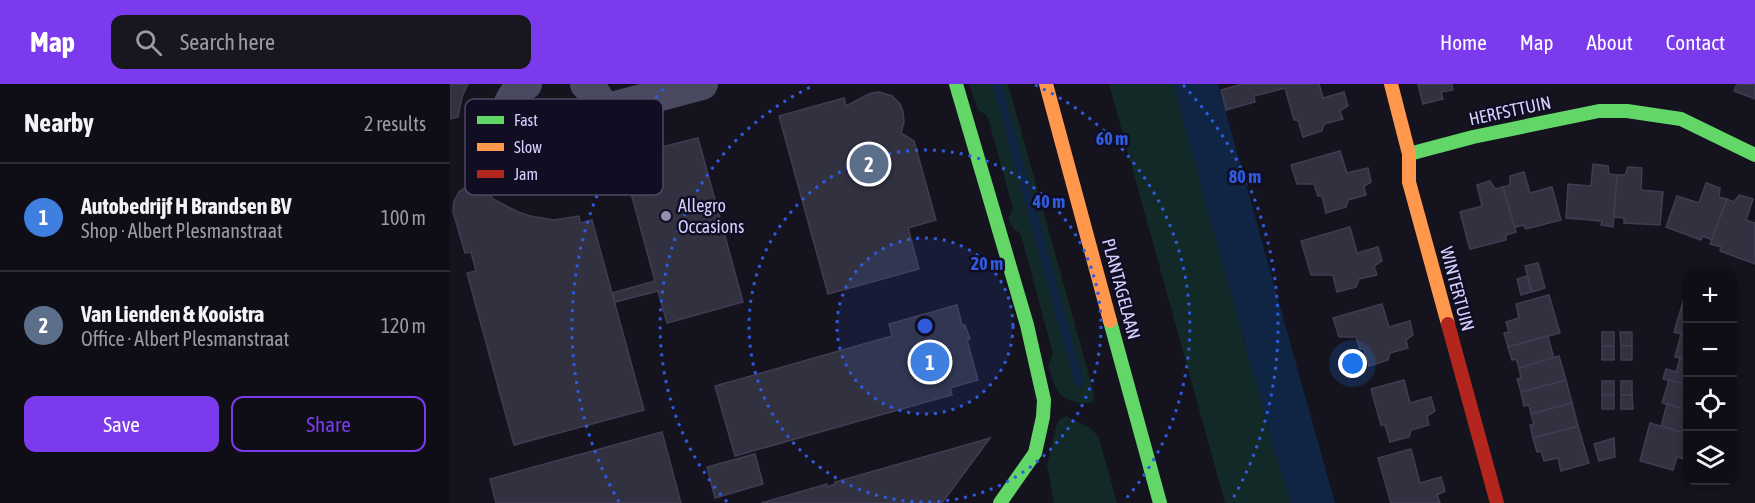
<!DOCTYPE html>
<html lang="en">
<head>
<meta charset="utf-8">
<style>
  body { margin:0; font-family:"Asap Condensed",sans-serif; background:#18171f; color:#f1f3f6 }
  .controls { position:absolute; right:18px; bottom:18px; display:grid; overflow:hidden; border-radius:12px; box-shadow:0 3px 9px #0003 }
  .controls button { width:54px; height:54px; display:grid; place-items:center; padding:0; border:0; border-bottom:2px solid #2f2e35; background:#0f0e16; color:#f1f3f6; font:30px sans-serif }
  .you { position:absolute; left:903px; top:280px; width:21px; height:21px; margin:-15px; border:4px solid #fff; border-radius:50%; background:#1a73e8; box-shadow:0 0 0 9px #1a73e833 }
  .badge { display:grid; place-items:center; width:39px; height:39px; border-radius:50%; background:#7c3aed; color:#fff; font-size:20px; font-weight:700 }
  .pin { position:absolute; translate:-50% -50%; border:3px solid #fff; box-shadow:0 2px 6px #0006 }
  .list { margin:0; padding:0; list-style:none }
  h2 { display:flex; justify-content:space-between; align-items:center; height:78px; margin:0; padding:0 24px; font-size:26px }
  h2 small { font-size:20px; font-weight:400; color:#9b9ca1 }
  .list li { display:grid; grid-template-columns:39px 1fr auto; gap:18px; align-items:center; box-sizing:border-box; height:108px; padding:0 24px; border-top:2px solid #2f2e35 }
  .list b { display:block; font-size:22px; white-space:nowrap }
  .list p { margin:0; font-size:20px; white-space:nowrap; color:#9b9ca1 }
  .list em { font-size:20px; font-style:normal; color:#9b9ca1 }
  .actions { display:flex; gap:12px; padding:18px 24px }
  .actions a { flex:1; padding:14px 0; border:2px solid #7c3aed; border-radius:12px; text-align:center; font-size:21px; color:#7c3aed }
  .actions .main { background:#7c3aed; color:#fff }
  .icon { flex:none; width:33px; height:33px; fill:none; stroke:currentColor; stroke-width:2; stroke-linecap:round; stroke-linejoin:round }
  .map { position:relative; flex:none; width:1305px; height:419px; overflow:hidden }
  header { display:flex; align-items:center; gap:36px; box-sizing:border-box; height:84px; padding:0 30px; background:#7c3aed; color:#fff }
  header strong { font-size:28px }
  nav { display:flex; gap:33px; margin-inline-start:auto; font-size:21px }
  .search { width:420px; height:54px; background:#18171f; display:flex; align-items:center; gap:15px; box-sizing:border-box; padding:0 21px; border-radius:12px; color:#9b9ca1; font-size:22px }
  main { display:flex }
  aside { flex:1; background:#0f0e16 }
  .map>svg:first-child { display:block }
  .green { fill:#122928 }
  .water { fill:#0f2543 }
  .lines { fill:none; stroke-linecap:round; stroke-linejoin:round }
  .stream { stroke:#0f2543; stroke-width:9 }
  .building { fill:#323140; stroke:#403d52; stroke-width:1.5 }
  .street { stroke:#49495f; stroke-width:32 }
  .fast { stroke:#63d668; stroke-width:14 }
  .slow { stroke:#ff974d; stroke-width:14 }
  .jam { stroke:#b3261e; stroke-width:14 }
  .ring { fill:none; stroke:#2f5bdc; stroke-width:3; stroke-dasharray:3 6 }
  .poi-dot { fill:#918eb0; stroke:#110e23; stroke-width:2 }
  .labels { text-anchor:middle; stroke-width:5; stroke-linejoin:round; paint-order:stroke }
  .street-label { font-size:18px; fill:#d4d1fe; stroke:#110e23 }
  .poi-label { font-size:18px; fill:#d4d1fe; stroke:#110e23; text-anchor:start }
  .key { fill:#110e23; stroke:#4c4865; stroke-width:1.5 }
  .key-label { font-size:16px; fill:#d4d1fe }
  .centre { fill:#2f5bdc; stroke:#110e23; stroke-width:3 }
  .ring-label { font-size:18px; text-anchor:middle; font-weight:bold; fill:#2f5bdc; stroke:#110e23; stroke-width:5; stroke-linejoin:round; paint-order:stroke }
</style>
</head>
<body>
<header>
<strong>Map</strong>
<div class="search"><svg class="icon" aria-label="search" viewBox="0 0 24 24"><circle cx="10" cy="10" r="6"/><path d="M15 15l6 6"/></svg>Search here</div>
<nav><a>Home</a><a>Map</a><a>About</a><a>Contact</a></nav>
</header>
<main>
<aside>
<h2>Nearby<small>2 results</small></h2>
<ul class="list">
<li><span class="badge" style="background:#3f7fe0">1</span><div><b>Autobedrijf H Brandsen BV</b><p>Shop · Albert Plesmanstraat</p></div><em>100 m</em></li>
<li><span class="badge" style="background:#5c6f8a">2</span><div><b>Van Lienden &amp; Kooistra</b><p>Office · Albert Plesmanstraat</p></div><em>120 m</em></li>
</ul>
<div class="actions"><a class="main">Save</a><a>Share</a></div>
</aside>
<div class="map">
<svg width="1305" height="419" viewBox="0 0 1305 419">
  <rect width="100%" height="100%" fill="#14131e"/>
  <g class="green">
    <path d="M519,0H558L644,309L643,317C633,323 613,316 607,306C603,299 601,290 598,282L603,270L571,151L569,148L564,146L558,134L563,125L538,34L536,31L528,26Z"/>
    <path d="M659,0H723L826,372L841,419H775Z"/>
    <path d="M616,332L642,345L649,354L667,419H604L597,381L606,343L609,336Z"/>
  </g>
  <path class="water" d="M723,0H768L885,419H841L826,372Z"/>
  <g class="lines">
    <path class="stream" d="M547,0L629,298"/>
  </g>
  <g class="building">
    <path d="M0,0H18L12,13L8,33L0,35Z"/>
    <path d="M792,0H869L873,14L894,8L898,22L890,27L893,35L874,40L872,47L853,53L848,36H844L835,4L804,12L805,18L776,26L771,6Z"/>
    <path d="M968,0H1002L1003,6L991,8L993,15L973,20Z"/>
    <path d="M1287,0H1305V15L1284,7Z"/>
    <path d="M429,8L442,12L450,20L453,28L454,38L451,49L464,57L486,136L458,144L469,185L378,210L329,32L394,14L396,22L421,9Z"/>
    <path d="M248,54L293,218L217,239L208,207L165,218L162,209L205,197L179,102L184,100L206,70L204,65Z"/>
    <path d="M890,67L897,89L918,84L921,98L914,102L916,111L898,116L896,123L876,129L872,112H868L864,100H847L841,81Z"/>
    <path d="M1143,80L1158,82L1159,90L1167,91L1163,143L1151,141L1152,137L1116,134L1118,100L1141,102Z"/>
    <path d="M1178,83L1192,84L1191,106L1213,108L1210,141L1174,139V134L1164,133L1167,91H1175Z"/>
    <path d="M1074,88L1080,109L1102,103L1111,136L1076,145L1073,141L1064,144L1053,103L1060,101V92Z"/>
    <path d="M1040,97L1045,105L1053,103L1066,148L1056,151V156L1020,165L1010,128L1032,122L1027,101Z"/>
    <path d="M1256,99L1270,104L1269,113L1277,115L1263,156L1253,152L1251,156L1216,143L1227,112L1249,119Z"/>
    <path d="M16,103H27L37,108L43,115L68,128L80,132L104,136L129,132L130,139L142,136L194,326L64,361L17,189L26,187L21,168L15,169L3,128L4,117L9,108Z"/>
    <path d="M1289,111L1303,115L1296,136L1305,139V180L1270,167L1271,163L1260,160L1277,115L1284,118Z"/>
    <path d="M900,143L907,169L928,163L932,177L924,182L927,191L909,195L906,203L887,208L883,191H861L851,157Z"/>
    <path d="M1088,179L1095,204L1082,208L1075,182Z"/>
    <path d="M1077,192L1081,208L1071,211L1067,195Z"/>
    <path d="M1099,211L1110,249L1058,263L1054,249L1059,248L1056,238L1069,234L1066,220Z"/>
    <path d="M1235,211H1238V252L1224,248Z"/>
    <path d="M932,220L939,243L960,237L963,251L956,256L958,264L940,269L938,276L919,282L914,265H910L906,253H889L883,234Z"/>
    <path d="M507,221L512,241H515L520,255L517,256L528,296L500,304L502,311H501L285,372L265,302L442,252L439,240Z"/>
    <rect x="1152" y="248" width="12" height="14"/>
    <path d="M1170,248H1182V262H1171Z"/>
    <path d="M1231,250L1238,252V276L1225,273Z"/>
    <path d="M1098,252L1104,275L1069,284L1066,275L1062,276L1058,263Z"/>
    <rect x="1152" y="262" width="12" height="14"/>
    <rect x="1171" y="262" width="11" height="14"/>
    <path d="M1109,272L1116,296L1071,308L1067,295L1071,294L1069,284Z"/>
    <path d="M1230,274L1238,276V301L1213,295L1216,285L1226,288Z"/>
    <path d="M954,296L960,319L981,313L985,327L977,332L979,341L961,346L959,353L940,358L935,341H931L921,305Z"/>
    <path d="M1116,296L1122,319L1081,330L1079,321L1074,322L1071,308Z"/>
    <path d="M1219,296L1238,301V326L1212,319Z"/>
    <rect x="1152" y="297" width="12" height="14"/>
    <rect x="1171" y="297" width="11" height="14"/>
    <rect x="1152" y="311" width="12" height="14"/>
    <path d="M1171,311H1182L1183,325H1171Z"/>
    <path d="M1122,319L1128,342L1083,354L1080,341L1084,340L1081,330Z"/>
    <path d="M1217,320L1238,326V350L1211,343Z"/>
    <path d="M1200,339L1238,350V376L1227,373L1223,386L1190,377Z"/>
    <path d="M1128,342L1139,379L1111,387L1108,374L1094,377L1091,367L1087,368L1083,354Z"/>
    <path d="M212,348L231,419H46L40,395Z"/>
    <path d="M540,354L492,419H311L377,400V403L385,400V398Z"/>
    <path d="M1164,354L1165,373L1149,377L1144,360Z"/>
    <path d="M961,365L970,399L991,393L995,407L987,411L990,419H941L928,374Z"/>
    <path d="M305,370L313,400L265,414L257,383Z"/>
  </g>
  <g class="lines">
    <g class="street">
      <path d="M76,0C61,9 55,27 55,44C56,55 60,64 67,73C108,124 195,59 136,0"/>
      <path d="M154,26L252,0"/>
    </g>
    <g class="fast">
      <path d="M506,0L577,241L594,316L593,333L585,369L550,419"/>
      <path d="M959,70L1023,53L1149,27H1177L1231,35L1305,71"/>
      <path d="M660,237L710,419"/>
    </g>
    <g class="slow">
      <path d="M596,0L660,237"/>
      <path d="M941,0L959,70V98L998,240"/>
    </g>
    <path class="jam" d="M998,240L1047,419"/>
  </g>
  <circle cx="475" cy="242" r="88" fill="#2f5bdc" fill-opacity=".12"/>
  <g class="ring">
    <circle cx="475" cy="242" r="88"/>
    <circle cx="475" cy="242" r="176"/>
    <path d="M277 418A265 265 0 0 1 365 1M585 1A265 265 0 0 1 673 418"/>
    <path d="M169 418A353 353 0 0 1 217 1M733 1A353 353 0 0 1 781 418"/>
  </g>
  <circle class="poi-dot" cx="216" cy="132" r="6"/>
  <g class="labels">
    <g class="street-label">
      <text transform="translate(1060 27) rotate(-12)" y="6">HERFSTTUIN</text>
      <text transform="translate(671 205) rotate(75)" y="6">PLANTAGELAAN</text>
      <text transform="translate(1007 205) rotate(75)" y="6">WINTERTUIN</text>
    </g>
    <g class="poi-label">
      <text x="228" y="128">Allegro<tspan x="228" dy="21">Occasions</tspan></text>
    </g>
  </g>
  <rect x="15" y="15" width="198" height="96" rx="9" class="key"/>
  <rect x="27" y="32" width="27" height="8" fill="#63d668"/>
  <rect x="27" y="59" width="27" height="8" fill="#ff974d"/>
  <rect x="27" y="86" width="27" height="8" fill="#b3261e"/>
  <g class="key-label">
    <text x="64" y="42">Fast</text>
    <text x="64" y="69">Slow</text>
    <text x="64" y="96">Jam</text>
  </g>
  <circle cx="475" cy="242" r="9" class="centre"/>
  <g class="ring-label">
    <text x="662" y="61">60 m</text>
    <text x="795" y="99">80 m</text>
    <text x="599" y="124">40 m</text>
    <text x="537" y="186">20 m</text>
  </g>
</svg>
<div class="controls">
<button>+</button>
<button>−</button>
<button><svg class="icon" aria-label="locate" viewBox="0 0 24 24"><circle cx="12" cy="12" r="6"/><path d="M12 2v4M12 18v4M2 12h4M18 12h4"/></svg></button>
<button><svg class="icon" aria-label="layers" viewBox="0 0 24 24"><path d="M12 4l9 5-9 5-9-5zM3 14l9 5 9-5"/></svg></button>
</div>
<div class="you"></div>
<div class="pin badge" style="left:480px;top:278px;background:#3f7fe0">1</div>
<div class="pin badge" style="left:419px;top:80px;background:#5c6f8a">2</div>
</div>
</main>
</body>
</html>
